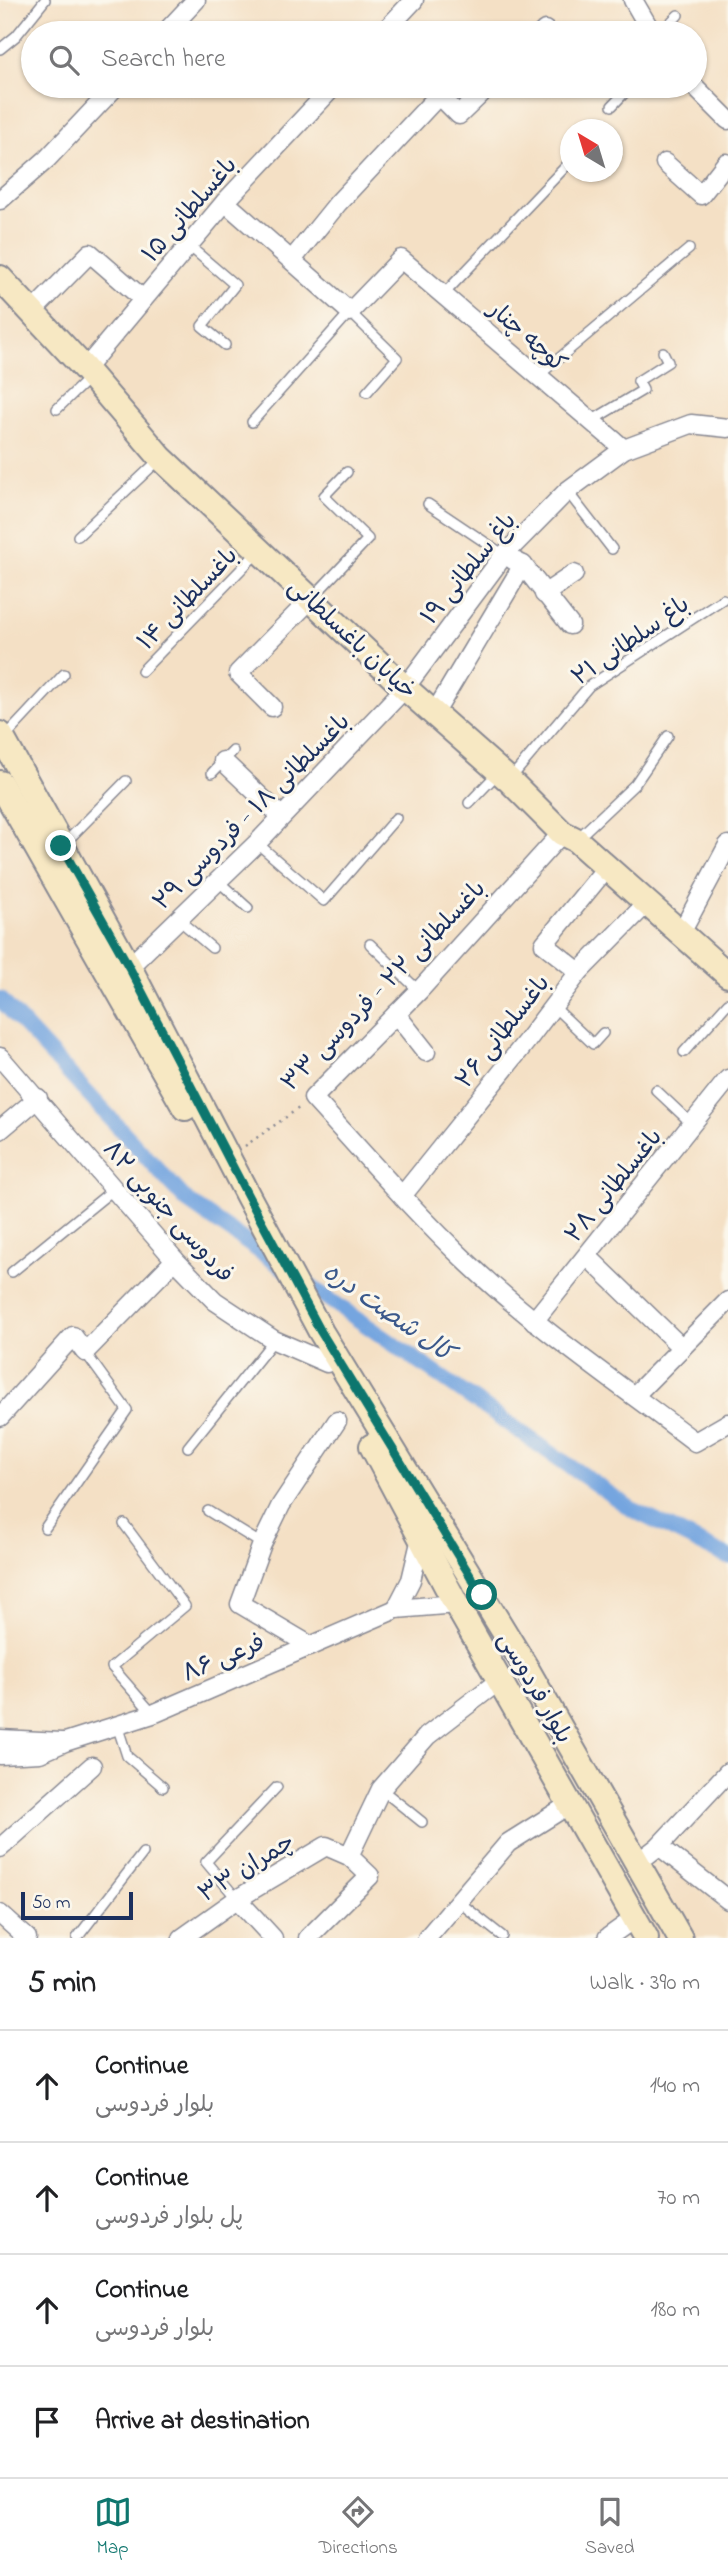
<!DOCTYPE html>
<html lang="en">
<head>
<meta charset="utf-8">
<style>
  body { margin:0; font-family:"Indie Flower","Playpen Sans Arabic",sans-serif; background:#f2f2f2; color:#202124 }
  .compass { position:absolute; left:560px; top:119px; width:63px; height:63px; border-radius:50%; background:#fff; box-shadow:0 2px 5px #0004; rotate:322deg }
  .scale { position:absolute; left:21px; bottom:18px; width:112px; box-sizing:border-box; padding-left:7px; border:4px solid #1b2f5e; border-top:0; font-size:19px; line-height:24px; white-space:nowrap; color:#1b2f5e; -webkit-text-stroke:5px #fbf7ec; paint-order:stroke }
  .stop { position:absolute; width:21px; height:21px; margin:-16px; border:5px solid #0f766e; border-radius:50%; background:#fff }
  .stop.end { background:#0f766e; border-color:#fff; box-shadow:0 2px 7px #0008 }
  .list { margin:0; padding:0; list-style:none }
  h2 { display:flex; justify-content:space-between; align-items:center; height:91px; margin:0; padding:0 28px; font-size:30px }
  h2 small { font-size:23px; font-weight:400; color:#757577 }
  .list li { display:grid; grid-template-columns:46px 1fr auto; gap:21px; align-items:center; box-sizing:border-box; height:112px; padding:0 28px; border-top:2px solid #e0e0e0 }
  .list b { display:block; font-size:26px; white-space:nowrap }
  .list p { margin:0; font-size:23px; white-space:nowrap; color:#757577 }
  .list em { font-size:23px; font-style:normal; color:#757577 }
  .icon { flex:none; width:38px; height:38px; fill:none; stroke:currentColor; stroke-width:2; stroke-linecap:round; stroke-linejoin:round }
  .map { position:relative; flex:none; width:728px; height:1938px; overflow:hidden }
  .search { position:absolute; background:#fff; box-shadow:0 2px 5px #0004; left:21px; right:21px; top:21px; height:77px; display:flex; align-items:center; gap:18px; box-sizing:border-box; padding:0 24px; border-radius:38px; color:#757577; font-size:26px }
  .sheet { height:539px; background:#fff }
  nav { display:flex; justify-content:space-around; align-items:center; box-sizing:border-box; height:98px; border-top:2px solid #e0e0e0; background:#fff; font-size:19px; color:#757577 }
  nav a { display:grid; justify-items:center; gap:4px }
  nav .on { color:#0f766e }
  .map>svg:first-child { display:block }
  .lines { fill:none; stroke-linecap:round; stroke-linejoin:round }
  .canal { stroke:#75a5df; stroke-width:16 }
  .lane-casing { stroke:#888892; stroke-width:12 }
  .street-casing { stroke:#888892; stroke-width:21 }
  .secondary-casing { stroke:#888892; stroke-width:28 }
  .path { stroke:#888892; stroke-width:2.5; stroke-dasharray:2 5; stroke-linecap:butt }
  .lane { stroke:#fff; stroke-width:9 }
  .street { stroke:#fff; stroke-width:18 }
  .secondary { stroke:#f7e8c3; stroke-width:24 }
  .route { stroke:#0f766e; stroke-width:9 }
  .labels { text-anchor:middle; stroke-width:6; stroke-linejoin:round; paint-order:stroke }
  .street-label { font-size:24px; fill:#1b2f5e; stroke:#fbf7ec }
  .water-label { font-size:26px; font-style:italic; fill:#3a588b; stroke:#fbf7ec }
</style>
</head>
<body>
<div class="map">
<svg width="728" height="1938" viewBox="0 0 728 1938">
  <rect width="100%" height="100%" fill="#fbf7ec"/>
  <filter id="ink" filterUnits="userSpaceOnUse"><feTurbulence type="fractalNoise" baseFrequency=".0143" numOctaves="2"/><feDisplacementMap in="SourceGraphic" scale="14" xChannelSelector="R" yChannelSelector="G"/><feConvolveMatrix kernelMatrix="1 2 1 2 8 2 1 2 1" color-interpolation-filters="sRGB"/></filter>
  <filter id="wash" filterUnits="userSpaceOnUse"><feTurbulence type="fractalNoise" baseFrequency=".00686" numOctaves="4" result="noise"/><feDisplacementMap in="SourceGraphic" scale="28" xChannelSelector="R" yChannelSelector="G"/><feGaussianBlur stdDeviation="1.57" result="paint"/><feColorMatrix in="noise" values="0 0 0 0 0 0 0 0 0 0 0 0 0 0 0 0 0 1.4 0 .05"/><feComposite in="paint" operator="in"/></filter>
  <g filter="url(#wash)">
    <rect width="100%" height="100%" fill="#f4e0c5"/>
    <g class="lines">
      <path class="canal" d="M0,999L187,1201L633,1510L728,1557"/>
    </g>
  </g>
  <g filter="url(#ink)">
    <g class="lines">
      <defs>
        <g id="lane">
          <path d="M660,33L678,15"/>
          <path d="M0,49L16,36L45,0"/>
          <path d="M612,106L631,86"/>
          <path d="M188,245L235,285L202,326L225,345"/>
          <path d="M443,295L570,162"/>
          <path d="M538,376L689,249"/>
          <path d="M57,409L91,376"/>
          <path d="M591,421L643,390L638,381L668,362L663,352"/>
          <path d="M252,422L350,312L397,358L367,392"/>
          <path d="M567,491L612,549"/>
          <path d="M428,504L504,555"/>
          <path d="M78,536L161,458"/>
          <path d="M312,598L368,539L324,496L347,472"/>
          <path d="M142,671L258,552"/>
          <path d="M5,737L64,674"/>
          <path d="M212,773L233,751"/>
          <path d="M510,779L589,686L723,599"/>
          <path d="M469,803L497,774"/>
          <path d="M577,839L635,784L668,736"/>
          <path d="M257,843L324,901L396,818"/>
          <path d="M63,845L126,781"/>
          <path d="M218,881L248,908"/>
          <path d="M179,920L212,948"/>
          <path d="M370,944L419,991"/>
          <path d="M553,1006L593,1044L603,1033"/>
          <path d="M684,1052L728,1003"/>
          <path d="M656,1090L693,1125"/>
          <path d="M12,1272L114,1189"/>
          <path d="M188,1447L274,1340"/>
          <path d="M208,1511L262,1544"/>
          <path d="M124,1524L185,1606L112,1667L153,1714"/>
          <path d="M45,1528L127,1410L85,1352"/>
          <path d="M117,1725L127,1756L163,1787"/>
          <path d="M381,1789L422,1822"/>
          <path d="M237,1899L206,1862L277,1787"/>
          <path d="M459,1902L502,1936"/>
          <path d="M77,1938L143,1853"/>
        </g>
        <g id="street">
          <path d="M633,0L652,33"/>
          <path d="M165,33L196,0"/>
          <path d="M383,33L414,0"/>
          <path d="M542,33L545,30"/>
          <path d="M694,86L728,120"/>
          <path d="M665,163L701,195L726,163"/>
          <path d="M0,200L47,159L116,86"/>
          <path d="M225,202L350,312L401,259L624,449"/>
          <path d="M292,260L338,203L439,95L459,115L489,86"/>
          <path d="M31,313L90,253L143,299"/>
          <path d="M85,369L225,202L334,86"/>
          <path d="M513,560L523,565L570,625"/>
          <path d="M544,594L574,574"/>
          <path d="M272,707L238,673L311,599"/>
          <path d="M434,714L523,565"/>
          <path d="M223,761L281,816"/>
          <path d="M562,833L419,991L313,1098C364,1154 414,1212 469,1264C539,1330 619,1384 695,1442L728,1423"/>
          <path d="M681,933L728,845"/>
          <path d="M129,967L257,843L405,688L504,555L567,491L624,449L691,424L728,428"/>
          <path d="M579,972L544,944L607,867"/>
          <path d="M396,1014L426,1052"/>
          <path d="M0,1057L175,1260L215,1301L274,1340L327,1363"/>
          <path d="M0,1130L38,1098"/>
          <path d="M402,1196L526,1042L579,972L647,903"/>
          <path d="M587,1256L682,1348"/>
          <path d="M534,1321L728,1079"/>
          <path d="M634,1396L728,1301"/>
          <path d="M0,1417L73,1336L85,1352L175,1260"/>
          <path d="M396,1609L411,1580L421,1538"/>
          <path d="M311,1646L240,1604L262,1544L281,1505L337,1421"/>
          <path d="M0,1739L62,1742"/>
          <path d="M0,1755L40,1753L65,1742L153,1714L396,1609L456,1604"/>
          <path d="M659,1846L728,1900"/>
          <path d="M0,1848L92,1766"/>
          <path d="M349,1856L381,1789L427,1736L500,1680"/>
          <path d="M637,1863L659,1846L728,1772"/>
          <path d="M237,1899L273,1938"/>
          <path d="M0,1914L27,1938"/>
          <path d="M182,1938L237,1899L326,1846L349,1856L370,1876L308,1938"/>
          <path d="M427,1938L508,1843L570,1804"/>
          <path d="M607,1938L635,1918"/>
        </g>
        <g id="secondary">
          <path d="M0,278L85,369L161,458L405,688L509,780L562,833L576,840L728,975"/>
          <path d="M0,734L129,967L249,1198L321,1332L525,1666L680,1938"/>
          <path d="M0,783L185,1108"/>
          <path d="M372,1446L456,1604L646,1938"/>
        </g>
      </defs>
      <use href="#lane" class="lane-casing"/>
      <use href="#street" class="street-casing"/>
      <use href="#secondary" class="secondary-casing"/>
      <path class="path" d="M245,1146L299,1108"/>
      <use href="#lane" class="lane"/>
      <use href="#street" class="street"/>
      <use href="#secondary" class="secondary"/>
    </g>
  </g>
  <g class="lines" filter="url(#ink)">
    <path class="route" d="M61,846L129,967L249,1198L321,1332L482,1595"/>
  </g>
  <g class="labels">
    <g class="street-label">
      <text transform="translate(189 209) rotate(-49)" y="8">باغسلطانی ۱۵</text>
      <text transform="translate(528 336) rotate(41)" y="8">کوچه چنار</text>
      <text transform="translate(468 568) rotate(-51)" y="8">باغ سلطانی ۱۹</text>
      <text transform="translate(187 598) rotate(-46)" y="8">باغسلطانی ۱۴</text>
      <text transform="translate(353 638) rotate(43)" y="8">خیابان باغسلطانی</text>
      <text transform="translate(630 640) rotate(-35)" y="8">باغ سلطانی ۲۱</text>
      <text transform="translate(251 811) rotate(-45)" y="8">باغسلطانی ۱۸ - فردوسی ۲۹</text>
      <text transform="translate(383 985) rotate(-46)" y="8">باغسلطانی ۲۲ - فردوسی ۳۳</text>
      <text transform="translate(502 1031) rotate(-52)" y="8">باغسلطانی ۲۶</text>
      <text transform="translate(613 1185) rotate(-51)" y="8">باغسلطانی ۲۸</text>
      <text transform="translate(169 1211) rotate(48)" y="8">فردوسی جنوبی ۸۲</text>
      <text transform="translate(223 1657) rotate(-23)" y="8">فرعی ۸۶</text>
      <text transform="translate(536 1687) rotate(60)" y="8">بلوار فردوسی</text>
      <text transform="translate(246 1867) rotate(-32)" y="8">چمران ۳۳</text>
    </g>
    <g class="water-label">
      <text transform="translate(389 1311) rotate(35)" y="9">کال شصت دره</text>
    </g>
  </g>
</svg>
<svg class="compass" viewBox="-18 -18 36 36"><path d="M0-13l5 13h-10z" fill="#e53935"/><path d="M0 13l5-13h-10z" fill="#757577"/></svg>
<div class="scale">50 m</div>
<div class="stop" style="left:482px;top:1595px"></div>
<div class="stop end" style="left:61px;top:846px"></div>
<div class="search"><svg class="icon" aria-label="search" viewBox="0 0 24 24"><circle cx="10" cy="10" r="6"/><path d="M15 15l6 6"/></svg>Search here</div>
</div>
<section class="sheet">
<h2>5 min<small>Walk · 390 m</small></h2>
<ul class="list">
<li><svg class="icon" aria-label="ahead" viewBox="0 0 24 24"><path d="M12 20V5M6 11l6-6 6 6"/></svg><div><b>Continue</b><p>بلوار فردوسی</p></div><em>140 m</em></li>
<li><svg class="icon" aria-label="ahead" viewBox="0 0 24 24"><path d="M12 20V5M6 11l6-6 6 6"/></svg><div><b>Continue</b><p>پل بلوار فردوسی</p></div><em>70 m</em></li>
<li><svg class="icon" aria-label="ahead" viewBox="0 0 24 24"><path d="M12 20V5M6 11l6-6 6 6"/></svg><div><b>Continue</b><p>بلوار فردوسی</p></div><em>180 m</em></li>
<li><svg class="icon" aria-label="arrive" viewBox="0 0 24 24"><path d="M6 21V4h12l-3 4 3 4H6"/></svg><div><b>Arrive at destination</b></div></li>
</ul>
</section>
<nav>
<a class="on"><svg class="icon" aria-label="map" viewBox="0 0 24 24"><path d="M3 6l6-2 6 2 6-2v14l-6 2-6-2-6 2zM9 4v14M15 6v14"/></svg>Map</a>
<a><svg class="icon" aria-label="directions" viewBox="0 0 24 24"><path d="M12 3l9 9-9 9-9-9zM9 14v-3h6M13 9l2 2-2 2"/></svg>Directions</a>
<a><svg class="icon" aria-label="saved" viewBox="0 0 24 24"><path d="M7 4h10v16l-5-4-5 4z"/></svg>Saved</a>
</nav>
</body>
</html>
